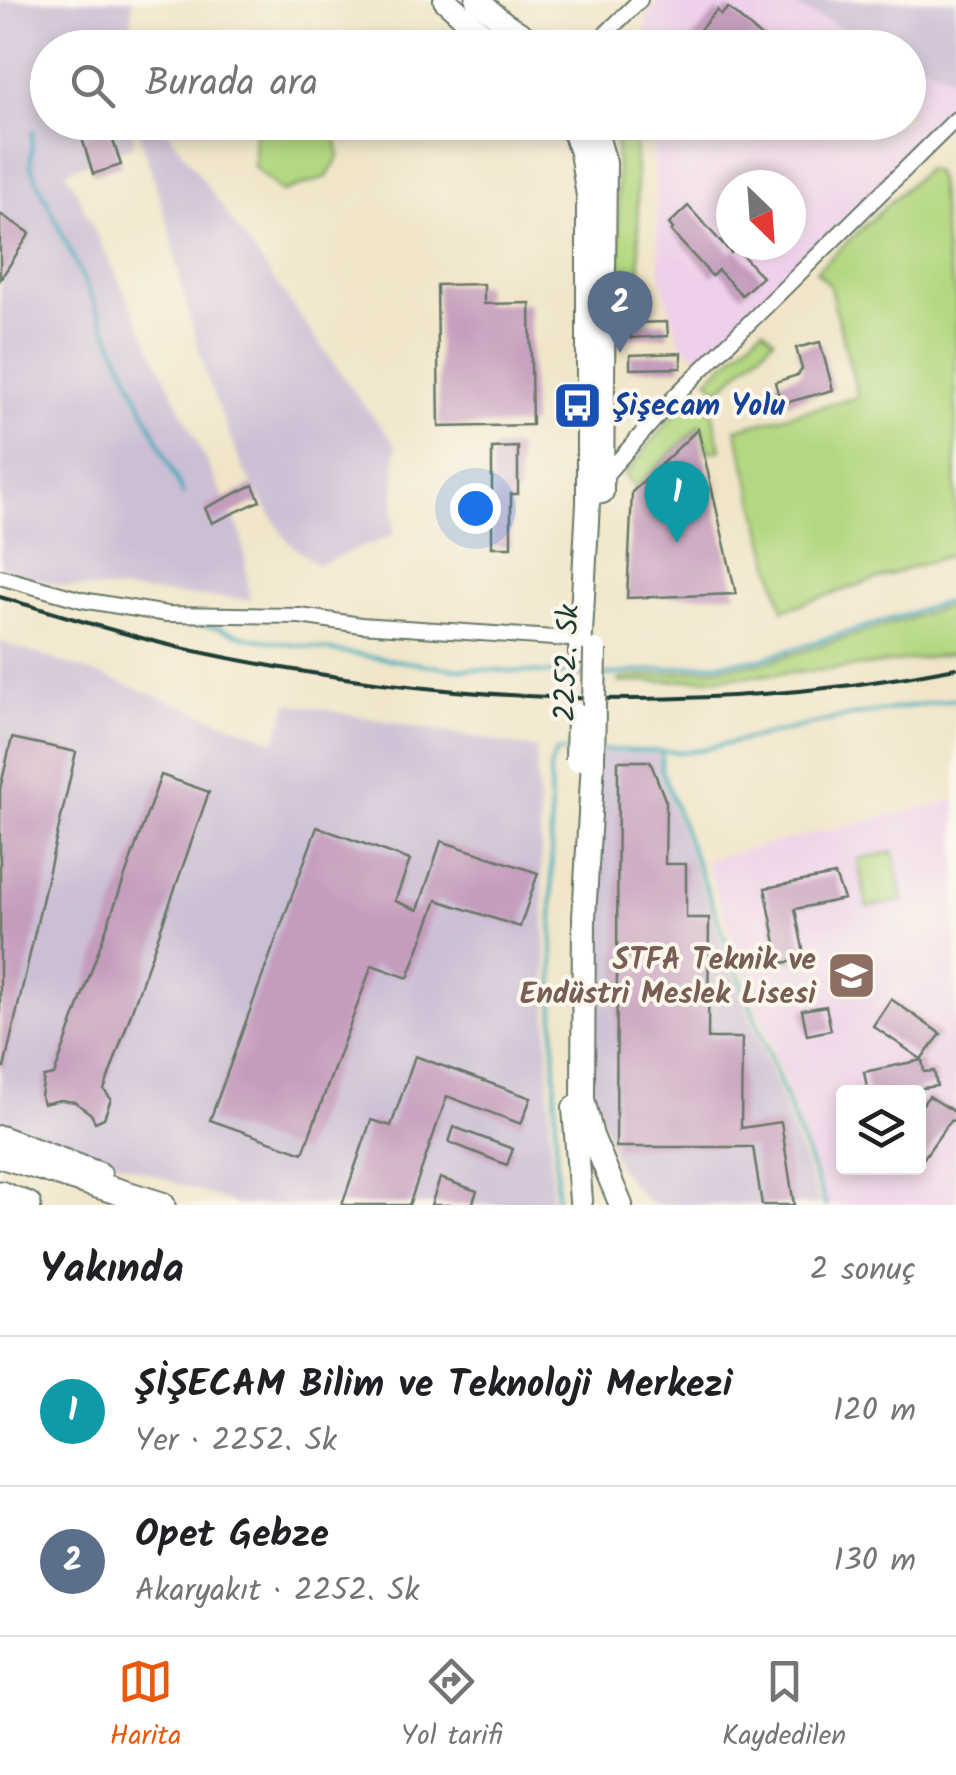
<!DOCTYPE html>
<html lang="tr">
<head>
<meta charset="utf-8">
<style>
  body { margin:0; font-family:Kalam,sans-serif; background:#f6f6f6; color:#202124 }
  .controls { position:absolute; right:30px; bottom:30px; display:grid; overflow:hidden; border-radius:10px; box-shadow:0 5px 15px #0003 }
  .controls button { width:90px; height:90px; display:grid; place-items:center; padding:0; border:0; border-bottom:2px solid #e0e0e0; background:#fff; color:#202124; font:50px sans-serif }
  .compass { position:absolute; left:716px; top:170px; width:90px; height:90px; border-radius:50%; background:#fff; box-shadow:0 5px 15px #0003; rotate:155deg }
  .you { position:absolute; left:475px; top:508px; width:35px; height:35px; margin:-25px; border:8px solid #fff; border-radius:50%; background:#1a73e8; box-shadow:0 0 0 15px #1a73e833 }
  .badge { display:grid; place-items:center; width:65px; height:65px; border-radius:50%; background:#ea580c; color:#fff; font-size:32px; font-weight:700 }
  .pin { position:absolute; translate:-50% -82px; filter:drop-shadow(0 2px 5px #0008) }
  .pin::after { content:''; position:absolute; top:52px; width:35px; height:30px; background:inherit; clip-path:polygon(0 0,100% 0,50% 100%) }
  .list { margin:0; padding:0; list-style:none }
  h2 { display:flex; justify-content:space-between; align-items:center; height:130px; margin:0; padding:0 40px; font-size:42px }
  h2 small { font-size:32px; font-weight:400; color:#757577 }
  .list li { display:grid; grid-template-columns:65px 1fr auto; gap:30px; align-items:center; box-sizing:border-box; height:150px; padding:0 40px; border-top:2px solid #e0e0e0 }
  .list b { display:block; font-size:38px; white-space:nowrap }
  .list p { margin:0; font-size:32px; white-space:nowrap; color:#757577 }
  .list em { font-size:32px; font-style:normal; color:#757577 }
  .icon { flex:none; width:55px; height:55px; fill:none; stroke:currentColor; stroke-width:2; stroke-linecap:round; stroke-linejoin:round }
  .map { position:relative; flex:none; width:956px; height:1205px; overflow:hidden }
  .search { position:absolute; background:#fff; box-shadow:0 5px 15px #0003; left:30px; right:30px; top:30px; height:110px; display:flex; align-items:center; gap:25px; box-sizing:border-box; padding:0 35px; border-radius:55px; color:#757577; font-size:38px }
  .sheet { height:430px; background:#fff }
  nav { display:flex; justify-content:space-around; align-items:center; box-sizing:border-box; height:140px; border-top:2px solid #e0e0e0; background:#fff; font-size:28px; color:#757577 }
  nav a { display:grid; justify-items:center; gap:5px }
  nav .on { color:#ea580c }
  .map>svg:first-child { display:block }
  .built { fill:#edd0e9; fill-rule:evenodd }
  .industrial { fill:#ccbed4 }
  .green { fill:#b4d881; stroke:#6a8a5a; stroke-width:2.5 }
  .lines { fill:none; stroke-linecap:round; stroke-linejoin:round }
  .stream { stroke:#3caab9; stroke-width:4 }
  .building { fill:#c49cbc }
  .street-casing { stroke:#687868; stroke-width:18 }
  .primary-casing { stroke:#687868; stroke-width:26 }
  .highway-casing { stroke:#687868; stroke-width:29 }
  .street { stroke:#fff; stroke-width:14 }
  .primary { stroke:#fff; stroke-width:22 }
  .highway { stroke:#fff; stroke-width:25 }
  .rail { stroke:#1f3d34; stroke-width:4 }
  .primary-bridge-casing { stroke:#687868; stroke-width:26; stroke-linecap:butt }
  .primary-bridge { stroke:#fff; stroke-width:22 }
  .labels { text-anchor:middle; stroke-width:8; stroke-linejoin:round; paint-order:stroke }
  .transit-label { font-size:30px; font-weight:bold; fill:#164399; stroke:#fbf7ec; text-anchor:start }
  .street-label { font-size:30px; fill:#1f3d34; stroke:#fbf7ec }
  .education-label { font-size:30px; font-weight:bold; fill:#785e54; stroke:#fbf7ec; text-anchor:end }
</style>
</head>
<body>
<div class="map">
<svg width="956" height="1205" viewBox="0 0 956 1205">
  <rect width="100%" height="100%" fill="#fbf7ec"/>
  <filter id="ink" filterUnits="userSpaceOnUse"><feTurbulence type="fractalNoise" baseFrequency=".01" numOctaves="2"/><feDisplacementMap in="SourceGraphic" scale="20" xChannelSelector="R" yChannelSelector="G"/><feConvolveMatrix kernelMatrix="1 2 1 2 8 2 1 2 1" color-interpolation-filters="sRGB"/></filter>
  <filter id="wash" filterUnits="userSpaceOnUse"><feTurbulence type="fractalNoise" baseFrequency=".0048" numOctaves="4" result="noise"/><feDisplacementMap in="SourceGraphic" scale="40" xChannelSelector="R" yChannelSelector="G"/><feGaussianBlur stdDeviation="2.25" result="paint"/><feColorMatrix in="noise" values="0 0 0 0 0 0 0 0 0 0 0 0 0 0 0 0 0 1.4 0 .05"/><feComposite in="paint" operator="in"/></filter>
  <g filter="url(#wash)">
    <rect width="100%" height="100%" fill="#f0e5c8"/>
    <g class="built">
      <path d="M661,0H781L885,47H647L646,18Z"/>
      <path d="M909,58L956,79V104L703,364L679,339L660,274L652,123L908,122ZM731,185H791V245H731Z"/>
      <path d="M956,800V1205H828L705,860ZM844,1092H918V1168H844Z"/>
    </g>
    <g class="industrial">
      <path d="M0,0H132V47L48,48V122L133,123V145L66,171L242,536L250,600L62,586L0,568Z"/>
      <path d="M781,0H956V79L909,58L908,48L885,47Z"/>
      <path d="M136,123H162L362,403L396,445L393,535L317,565L287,541L242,467L207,379L181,284L170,230Z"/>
      <path d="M0,642L106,677L275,741L289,703L536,749L546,958L552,1205H237L0,1119Z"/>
      <path d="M593,753L659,754L658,770L820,1205H653L632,1186L616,1162L590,1080Z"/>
    </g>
    <g class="green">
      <path d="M335,123L339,156L327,177L282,192L254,167L255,128L261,123Z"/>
      <path d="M610,123H634L641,293L621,292L616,142Z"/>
      <path d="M926,169L935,172L938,181L947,261L956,295V553L783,610L736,429L858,397L829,284L816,271Z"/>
      <path d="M763,328L774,339L719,390L708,379Z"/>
      <path d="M699,399L712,411L721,449L708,452L700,425L636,488L625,475L683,403Z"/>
      <path d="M956,604V653C844,672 732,678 619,683V679L764,663Z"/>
      <path d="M894,852L903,901L867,907L858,859Z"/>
    </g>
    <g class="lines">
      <g class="stream">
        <path d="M32,132L31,167L183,494"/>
        <path d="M175,621L219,628L249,638L446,668L586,675"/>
        <path d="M605,675L761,659L956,599"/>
        <path d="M602,750L691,752L844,717L956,699"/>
        <path d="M662,751L661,769L826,1205"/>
        <path d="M557,1205L550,767L556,752L567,751"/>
      </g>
    </g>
    <g id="blocks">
      <g class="building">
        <path d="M728,8L774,48H691L695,43L691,40L717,10L721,15Z"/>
        <path d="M109,128L121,165L93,174L82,138Z"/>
        <path d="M688,206L731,253L736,248L762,277L742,295L718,270L712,276L671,231L673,229L669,224Z"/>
        <path d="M0,214L30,233L0,280Z"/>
        <path d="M484,284V304L530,303L532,425L439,427L437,285Z"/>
        <path d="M667,322L668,336L630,338V323Z"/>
        <path d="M820,342L833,390L781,404L775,382L798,375L802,369L796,348Z"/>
        <path d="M681,353V368L630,369V355Z"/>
        <path d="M698,429L736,594L627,598L632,492Z"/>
        <path d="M518,447V494H511V547H492V448Z"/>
        <path d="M253,485L260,501L212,523L205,508Z"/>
        <path d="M12,738L76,752L4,1068L0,1067V789Z"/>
        <path d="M618,761H650L666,802L665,864H686V918H709L708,1038H742L741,1128L781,1122L794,1205H762L753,1147H616Z"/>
        <path d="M161,775L209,792L104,1090L111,1099L104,1118L95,1122L91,1114L75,1102L60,1100L43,1104L41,1096L44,1077L54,1075Z"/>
        <path d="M317,827L410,860L395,901L418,910L441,841L538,873L520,927L437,900L408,978L372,965L303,1153L210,1120Z"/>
        <path d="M835,875L844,899L795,909L805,959L783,963L782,958L779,959L765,888Z"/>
        <path d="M891,999L941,1034L921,1059L873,1026Z"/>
        <path d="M826,1006L831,1030L807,1035L802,1010Z"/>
        <path d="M415,1056L531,1098L521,1124L447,1096L409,1205H342L371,1120L391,1126Z"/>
        <path d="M922,1060L924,1072L934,1071L937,1086L916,1089L922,1092H868L864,1072Z"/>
        <path d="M929,1096L956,1113V1120L950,1121L918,1166V1110Z"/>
        <path d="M454,1127L513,1149L507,1165L449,1142Z"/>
        <path d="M440,1178L477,1191L472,1205H431Z"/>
      </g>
    </g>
  </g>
  <g filter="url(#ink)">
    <use href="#blocks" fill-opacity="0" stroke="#687868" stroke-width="2.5"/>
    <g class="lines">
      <defs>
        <g id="street">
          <path d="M591,48L640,0"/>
          <path d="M602,479L676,395L956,119"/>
          <path d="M0,577L82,600L167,614L300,616L361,625L584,640"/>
        </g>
        <g id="primary">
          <path d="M445,0L498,48"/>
          <path d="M477,0L504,23L542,48"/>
          <path d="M570,122L581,152L588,196V503L580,652"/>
          <path d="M593,122L605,163L602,492"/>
          <path d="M593,761L584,918L583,1099L592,1136L621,1205"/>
          <path d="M574,1108L581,1201"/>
          <path d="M0,1137L100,1174"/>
        </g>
        <g id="highway">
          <path d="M0,1155L162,1205"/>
          <path d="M0,1194L28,1205"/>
        </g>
      </defs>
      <use href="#street" class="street-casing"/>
      <use href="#primary" class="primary-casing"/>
      <use href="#highway" class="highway-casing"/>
      <use href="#street" class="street"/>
      <use href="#primary" class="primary"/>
      <use href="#highway" class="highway"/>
      <path class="rail" d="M0,597C63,615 126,636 190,650C439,704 704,718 956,668"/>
      <defs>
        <g id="primary-bridge">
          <path d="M577,760L578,715"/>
          <path d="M593,761L595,650"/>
        </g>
      </defs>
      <use href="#primary-bridge" class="primary-bridge-casing"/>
      <use href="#primary-bridge" class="primary-bridge"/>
    </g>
  </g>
  <defs>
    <symbol id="bus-square" viewBox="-11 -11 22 22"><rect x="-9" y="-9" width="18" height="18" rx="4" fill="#1a4fb4" stroke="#fbf7ec"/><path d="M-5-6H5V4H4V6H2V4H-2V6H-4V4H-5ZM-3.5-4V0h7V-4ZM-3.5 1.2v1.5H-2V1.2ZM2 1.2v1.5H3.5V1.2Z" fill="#fff"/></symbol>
    <symbol id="school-square" viewBox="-11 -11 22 22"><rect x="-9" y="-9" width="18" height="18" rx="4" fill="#8d6e63" stroke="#fbf7ec"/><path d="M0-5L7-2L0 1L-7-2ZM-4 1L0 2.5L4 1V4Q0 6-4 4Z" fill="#fff"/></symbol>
  </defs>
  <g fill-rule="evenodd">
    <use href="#bus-square" x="550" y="378" width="55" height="55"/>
    <use href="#school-square" x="824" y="948" width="55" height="55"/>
  </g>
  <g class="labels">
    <g class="transit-label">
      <text x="613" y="415">Şişecam Yolu</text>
    </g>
    <g class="street-label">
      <text transform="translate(566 663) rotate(-88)" y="10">2252. Sk</text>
    </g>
    <g class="education-label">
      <text x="816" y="969">STFA Teknik ve<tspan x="816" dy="34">Endüstri Meslek Lisesi</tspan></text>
    </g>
  </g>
</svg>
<div class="controls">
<button><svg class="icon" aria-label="layers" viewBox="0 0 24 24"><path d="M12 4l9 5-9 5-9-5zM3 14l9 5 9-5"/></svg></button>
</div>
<svg class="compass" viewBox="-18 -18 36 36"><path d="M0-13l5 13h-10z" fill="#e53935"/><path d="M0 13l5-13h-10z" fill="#757577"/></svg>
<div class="you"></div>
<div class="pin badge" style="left:677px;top:543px;background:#0f9aa8">1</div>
<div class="pin badge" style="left:620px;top:353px;background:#5c6f8a">2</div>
<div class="search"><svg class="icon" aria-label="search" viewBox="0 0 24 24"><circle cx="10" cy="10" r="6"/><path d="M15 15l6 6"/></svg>Burada ara</div>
</div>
<section class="sheet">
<h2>Yakında<small>2 sonuç</small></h2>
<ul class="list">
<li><span class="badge" style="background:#0f9aa8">1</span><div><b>ŞİŞECAM Bilim ve Teknoloji Merkezi</b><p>Yer · 2252. Sk</p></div><em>120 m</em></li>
<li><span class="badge" style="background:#5c6f8a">2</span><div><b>Opet Gebze</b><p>Akaryakıt · 2252. Sk</p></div><em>130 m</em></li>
</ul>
</section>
<nav>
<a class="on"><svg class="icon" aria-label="map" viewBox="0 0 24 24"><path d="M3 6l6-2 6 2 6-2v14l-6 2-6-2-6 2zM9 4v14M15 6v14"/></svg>Harita</a>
<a><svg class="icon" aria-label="directions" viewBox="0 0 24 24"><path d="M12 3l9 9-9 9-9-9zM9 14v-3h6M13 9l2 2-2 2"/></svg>Yol tarifi</a>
<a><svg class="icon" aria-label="saved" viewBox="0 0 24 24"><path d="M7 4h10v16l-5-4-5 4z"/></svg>Kaydedilen</a>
</nav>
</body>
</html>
